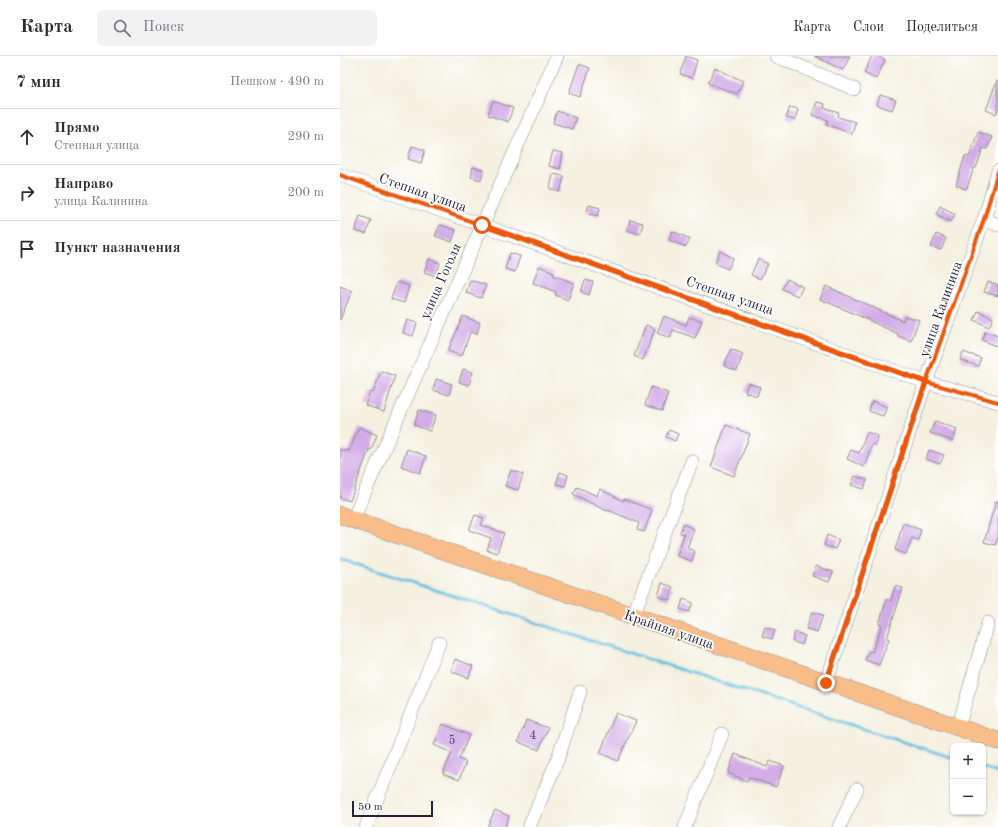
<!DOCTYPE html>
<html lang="ru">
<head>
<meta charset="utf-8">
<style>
  body { margin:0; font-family:"Old Standard TT",serif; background:#f2f2f3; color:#2b2b33 }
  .controls { position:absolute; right:12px; bottom:12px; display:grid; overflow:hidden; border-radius:6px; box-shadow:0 1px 3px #0004 }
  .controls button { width:36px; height:36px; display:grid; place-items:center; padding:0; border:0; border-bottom:1px solid #e1e1e2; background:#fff; color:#2b2b33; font:20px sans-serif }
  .scale { position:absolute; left:12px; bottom:10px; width:81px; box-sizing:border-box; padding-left:4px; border:2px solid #22223b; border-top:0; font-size:11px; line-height:14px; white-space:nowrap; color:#22223b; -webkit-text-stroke:3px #fff; paint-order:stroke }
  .stop { position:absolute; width:12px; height:12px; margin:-9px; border:3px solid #ea580c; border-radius:50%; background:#fff }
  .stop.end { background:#ea580c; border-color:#fff; box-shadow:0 1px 4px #0008 }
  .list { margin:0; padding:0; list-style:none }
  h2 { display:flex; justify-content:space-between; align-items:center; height:52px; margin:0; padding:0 16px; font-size:17px }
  h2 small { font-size:13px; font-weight:400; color:#7c7c81 }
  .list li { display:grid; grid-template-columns:26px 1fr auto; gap:12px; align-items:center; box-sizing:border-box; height:56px; padding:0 16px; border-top:1px solid #e1e1e2 }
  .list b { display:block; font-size:15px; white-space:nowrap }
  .list p { margin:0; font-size:13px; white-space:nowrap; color:#7c7c81 }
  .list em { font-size:13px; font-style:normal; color:#7c7c81 }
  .icon { flex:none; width:22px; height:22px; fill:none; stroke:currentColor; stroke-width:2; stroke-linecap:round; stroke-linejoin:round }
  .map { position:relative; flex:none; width:658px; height:771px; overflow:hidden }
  header { display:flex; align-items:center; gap:24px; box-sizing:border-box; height:56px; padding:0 20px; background:#fff; border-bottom:1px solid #e1e1e2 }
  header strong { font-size:19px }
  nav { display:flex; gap:22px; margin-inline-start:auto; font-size:14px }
  .search { width:280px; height:36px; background:#f2f2f3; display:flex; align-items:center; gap:10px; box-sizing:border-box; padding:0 14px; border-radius:6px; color:#7c7c81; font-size:15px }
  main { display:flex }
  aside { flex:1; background:#fff }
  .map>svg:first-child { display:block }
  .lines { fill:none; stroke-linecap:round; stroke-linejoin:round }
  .stream { stroke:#62bedf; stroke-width:3 }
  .building { fill:#d3ace6 }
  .minor-casing { stroke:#8b8a8e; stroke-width:14 }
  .major-casing { stroke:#8b8a8e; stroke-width:18 }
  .minor { stroke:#fff; stroke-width:13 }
  .major { stroke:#f8bd89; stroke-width:17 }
  .cycleway-casing { stroke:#fff; stroke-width:6 }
  .cycleway { stroke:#e8590c; stroke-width:4 }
  .route { stroke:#ea580c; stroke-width:5 }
  .labels { text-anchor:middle; stroke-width:3.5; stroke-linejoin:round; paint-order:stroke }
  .number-label { font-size:12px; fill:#4e4466 }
  .street-label { font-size:14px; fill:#22223b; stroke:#fff }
</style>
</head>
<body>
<header>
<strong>Карта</strong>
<div class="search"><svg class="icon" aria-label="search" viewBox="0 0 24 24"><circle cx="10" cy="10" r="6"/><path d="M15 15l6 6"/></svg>Поиск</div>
<nav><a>Карта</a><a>Слои</a><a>Поделиться</a></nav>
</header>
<main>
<aside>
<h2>7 мин<small>Пешком · 490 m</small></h2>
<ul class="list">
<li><svg class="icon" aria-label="ahead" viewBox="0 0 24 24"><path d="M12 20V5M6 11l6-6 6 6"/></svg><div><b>Прямо</b><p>Степная улица</p></div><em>290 m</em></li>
<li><svg class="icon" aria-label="right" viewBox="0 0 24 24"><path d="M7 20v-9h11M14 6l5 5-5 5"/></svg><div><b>Направо</b><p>улица Калинина</p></div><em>200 m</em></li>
<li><svg class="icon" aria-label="arrive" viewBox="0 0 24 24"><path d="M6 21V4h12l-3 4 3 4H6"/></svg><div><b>Пункт назначения</b></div></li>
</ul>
</aside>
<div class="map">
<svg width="658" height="771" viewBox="0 0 658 771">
  <rect width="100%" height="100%" fill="#fff"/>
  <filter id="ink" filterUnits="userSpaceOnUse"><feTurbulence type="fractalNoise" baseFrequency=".025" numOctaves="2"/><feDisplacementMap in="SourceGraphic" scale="8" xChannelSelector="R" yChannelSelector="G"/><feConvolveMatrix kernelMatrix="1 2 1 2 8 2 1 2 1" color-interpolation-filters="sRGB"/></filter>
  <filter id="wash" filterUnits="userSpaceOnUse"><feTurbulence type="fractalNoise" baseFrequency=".012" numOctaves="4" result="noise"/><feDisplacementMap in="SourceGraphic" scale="16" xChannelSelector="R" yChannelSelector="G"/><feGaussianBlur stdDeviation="0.9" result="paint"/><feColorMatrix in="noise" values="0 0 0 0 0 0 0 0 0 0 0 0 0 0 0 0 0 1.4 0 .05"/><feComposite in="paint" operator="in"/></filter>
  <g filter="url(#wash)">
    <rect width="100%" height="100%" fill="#f4f1e0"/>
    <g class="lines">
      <g class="stream">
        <path d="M0,503L613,702"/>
        <path d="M643,712L658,717"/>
      </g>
    </g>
    <g id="blocks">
      <g class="building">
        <path d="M346,0L357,4L352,22L340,18Z"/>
        <path d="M474,0H510L503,14Z"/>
        <path d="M532,0H537L545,4L536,23L524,17Z"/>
        <path d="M239,8L250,12L240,41L229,37Z"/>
        <path d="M375,12L403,25L397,38L368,27Z"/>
        <path d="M657,24L658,51L656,58L646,54Z"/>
        <path d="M540,39L556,44L552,54L537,49Z"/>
        <path d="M153,45L173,52L168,66L148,59Z"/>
        <path d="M477,46L485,48L484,52L499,57L498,61L515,66L512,78L486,68L488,64L472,59Z"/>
        <path d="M450,51L458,53L455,64L446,62Z"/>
        <path d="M217,55L236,62L232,73L213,67Z"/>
        <path d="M638,76L652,81L647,93L643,92L636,112H634L627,132L625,133L616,129L625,100L629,101Z"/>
        <path d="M72,90L85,94L81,107L68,103Z"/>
        <path d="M213,95L223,97L220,113L209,110Z"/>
        <path d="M133,111L144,114L141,124L131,121Z"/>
        <path d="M213,118L224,120L220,136L210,133Z"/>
        <path d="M249,149L260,152L258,160L246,157Z"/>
        <path d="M600,150L615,158L611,166L596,158Z"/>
        <path d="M20,160L31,164L26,178L15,175Z"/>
        <path d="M290,164L303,167L300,178L287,174Z"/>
        <path d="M100,169L116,174L112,186L95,180Z"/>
        <path d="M332,175L350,183L346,191L329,184Z"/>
        <path d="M596,178L606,182L601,194L591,191Z"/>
        <path d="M380,195L393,202L388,213L375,207Z"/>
        <path d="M170,197L180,200L175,216L165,213Z"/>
        <path d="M89,203L100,207L96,220L84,216Z"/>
        <path d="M418,203L428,208L420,223L411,219Z"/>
        <path d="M199,210L214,216L213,219L234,227L228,244L215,239L216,236L193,227Z"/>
        <path d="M447,223L463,231L458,240L442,233Z"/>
        <path d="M130,224L146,229L141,242L126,237Z"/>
        <path d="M245,224L253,226L249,239L241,236Z"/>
        <path d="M57,226L69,230L64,247L51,243Z"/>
        <path d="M648,226L658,229V240L644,236Z"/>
        <path d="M0,230L12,235L0,264Z"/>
        <path d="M486,230L563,265L565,260L579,264L571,285L558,280V278L522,261L480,243Z"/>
        <path d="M638,255L653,262L649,271L634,264Z"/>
        <path d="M123,260L140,267L137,278L130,276L122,300L108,295Z"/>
        <path d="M324,260L346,269L349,261L362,265L355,282L333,274L330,282L317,277Z"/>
        <path d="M67,264L77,267L73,280L63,277Z"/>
        <path d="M306,269L315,273L303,304L294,300Z"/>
        <path d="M645,276L658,280V291L642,284Z"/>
        <path d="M391,293L403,298L397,315L384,310Z"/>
        <path d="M623,296L641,302L638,310L620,304Z"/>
        <path d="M123,313L133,316L129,329L119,326Z"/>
        <path d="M41,315L55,320L44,356L25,349L30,336L33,337Z"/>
        <path d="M96,323L112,328L109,339L93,334Z"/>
        <path d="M408,327L420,331L417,340L405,336Z"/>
        <path d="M311,331L328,337L322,355L305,349Z"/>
        <path d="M532,345L547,351L543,360L529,355Z"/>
        <path d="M79,354L96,359L90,375L74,369Z"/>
        <path d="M595,365L617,373L613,385L590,377Z"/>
        <path d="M386,369L410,378L394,420L371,411Z"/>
        <path d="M19,371L37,379L31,394L29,393L10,445L0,442V394L9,395Z"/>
        <path d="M329,374L338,378L335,385L326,381Z"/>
        <path d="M527,376L538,380L535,389L532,388L524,411L507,403L511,394L519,397Z"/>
        <path d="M67,393L86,400L80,417L61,410Z"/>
        <path d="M589,394L604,399L600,408L586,403Z"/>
        <path d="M171,414L183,418L178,434L165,430Z"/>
        <path d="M220,416L228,419L225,430L216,428Z"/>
        <path d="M515,420L527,424L524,433L511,429Z"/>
        <path d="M237,431L257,440L260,433L283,445L284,443L312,454L304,476L297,474L299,467L268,454L267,455L233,438Z"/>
        <path d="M656,445H658V481L655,489L644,486Z"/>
        <path d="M135,459L144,462L141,469L164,477L157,497L147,494L151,482L129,474Z"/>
        <path d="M563,467L581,474L578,484L572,482L566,498L555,494Z"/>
        <path d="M343,468L354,473L347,492L355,495L352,505L337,500L344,478L340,477Z"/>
        <path d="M487,479L499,484L495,493L484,489Z"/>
        <path d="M476,510L493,516L489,526L472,520Z"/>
        <path d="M322,527L333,531L329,544L318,540Z"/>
        <path d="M555,530L563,532L547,582L549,583L539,609L525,604L529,595L532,596L542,569L539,568L547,543L551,545Z"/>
        <path d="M343,543L353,547L349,556L340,553Z"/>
        <path d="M472,556L483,559L477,576L466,573Z"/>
        <path d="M425,571L435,574L432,583L422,580Z"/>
        <path d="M455,576L465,580L462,589L452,585Z"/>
        <path d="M115,603L133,610L128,622L111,615Z"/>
        <path d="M276,657L296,665L278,705L260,697Z"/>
        <path d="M186,664L208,672L199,694L178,686Z"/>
        <path d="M103,668L129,679L119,703L126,706L119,724L103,718L112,697L94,689Z"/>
        <path d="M395,698L427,711L430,705L444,710L436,731L409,721L407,725L388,717Z"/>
        <path d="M155,754L169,760L165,771H147Z"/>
      </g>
    </g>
  </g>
  <g filter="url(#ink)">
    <use href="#blocks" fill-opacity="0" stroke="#8b8a8e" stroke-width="1"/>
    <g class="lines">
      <defs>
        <g id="minor">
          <path d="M436,0L514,33"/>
          <path d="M0,119L586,326L658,346"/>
          <path d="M644,163L658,169"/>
          <path d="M13,463L217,0"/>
          <path d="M293,560L352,405"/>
          <path d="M486,627L586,326L644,163L658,115"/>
          <path d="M618,672L648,567"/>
          <path d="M26,771L99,587"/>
          <path d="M189,771L217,705L240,636"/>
          <path d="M345,771L382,678"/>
          <path d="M499,771L517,733"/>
        </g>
        <path id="major" d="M0,459L658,685"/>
      </defs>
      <use href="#minor" class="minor-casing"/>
      <use href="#major" class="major-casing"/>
      <use href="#minor" class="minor"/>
      <use href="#major" class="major"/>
      <defs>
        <g id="cycleway">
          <path d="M0,119L586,326L658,346"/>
          <path d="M486,627L586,326L644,163L658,115"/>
        </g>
      </defs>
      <use href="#cycleway" class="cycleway-casing"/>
      <use href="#cycleway" class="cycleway"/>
    </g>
  </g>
  <g class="lines" filter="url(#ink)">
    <path class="route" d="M142,169L586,326L486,627"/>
  </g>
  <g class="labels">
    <g class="number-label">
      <text x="193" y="683">4</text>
      <text x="112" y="688">5</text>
    </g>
    <g class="street-label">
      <text transform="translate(83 136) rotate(19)" y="5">Степная улица</text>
      <text transform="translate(100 225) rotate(-66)" y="5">улица Гоголя</text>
      <text transform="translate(390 239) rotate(19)" y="5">Степная улица</text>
      <text transform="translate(600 253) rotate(-70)" y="5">улица Калинина</text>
      <text transform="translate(329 573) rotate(19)" y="5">Крайняя улица</text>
    </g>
  </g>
</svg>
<div class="controls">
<button>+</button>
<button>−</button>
</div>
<div class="scale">50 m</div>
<div class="stop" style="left:142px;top:169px"></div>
<div class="stop end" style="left:486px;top:627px"></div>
</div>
</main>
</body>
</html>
